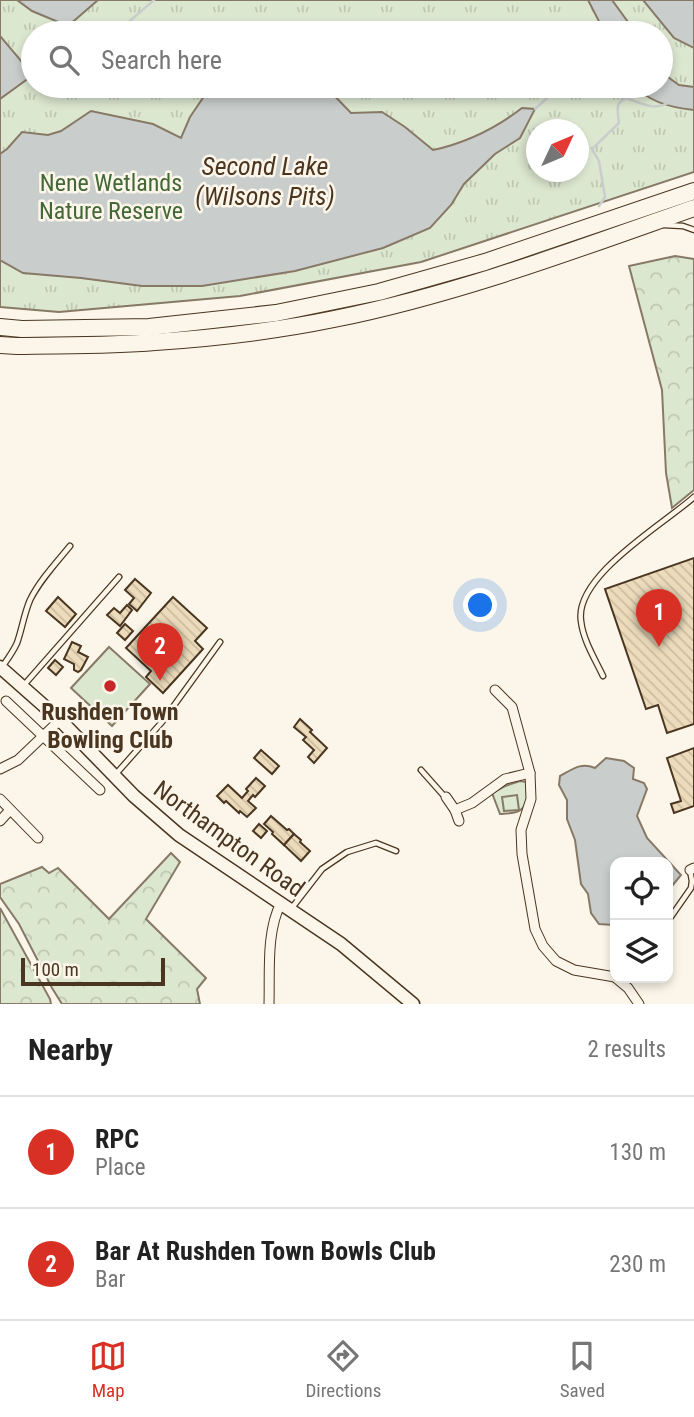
<!DOCTYPE html>
<html lang="en">
<head>
<meta charset="utf-8">
<style>
  body { margin:0; font-family:"Roboto Condensed",sans-serif; background:#f2f2f2; color:#222 }
  .controls { position:absolute; right:21px; bottom:21px; display:grid; overflow:hidden; border-radius:14px; box-shadow:0 4px 10px #0003 }
  .controls button { width:63px; height:63px; display:grid; place-items:center; padding:0; border:0; border-bottom:2px solid #e0e0e0; background:#fff; color:#222; font:35px sans-serif }
  .compass { position:absolute; left:526px; top:119px; width:63px; height:63px; border-radius:50%; background:#fff; box-shadow:0 4px 10px #0003; rotate:46deg }
  .scale { position:absolute; left:21px; bottom:18px; width:144px; box-sizing:border-box; padding-left:7px; border:4px solid #4a3520; border-top:0; font-size:19px; line-height:24px; white-space:nowrap; color:#4a3520; -webkit-text-stroke:5px #fbf6e9; paint-order:stroke }
  .you { position:absolute; left:481px; top:606px; width:24px; height:24px; margin:-18px; border:5px solid #fff; border-radius:50%; background:#1a73e8; box-shadow:0 0 0 10px #1a73e833 }
  .badge { display:grid; place-items:center; width:46px; height:46px; border-radius:50%; background:#d93025; color:#fff; font-size:23px; font-weight:700 }
  .pin { position:absolute; translate:-50% -58px; filter:drop-shadow(0 2px 4px #0008) }
  .pin::after { content:''; position:absolute; top:37px; width:24px; height:21px; background:inherit; clip-path:polygon(0 0,100% 0,50% 100%) }
  .list { margin:0; padding:0; list-style:none }
  h2 { display:flex; justify-content:space-between; align-items:center; height:91px; margin:0; padding:0 28px; font-size:30px }
  h2 small { font-size:23px; font-weight:400; color:#767676 }
  .list li { display:grid; grid-template-columns:46px 1fr auto; gap:21px; align-items:center; box-sizing:border-box; height:112px; padding:0 28px; border-top:2px solid #e0e0e0 }
  .list b { display:block; font-size:26px; white-space:nowrap }
  .list p { margin:0; font-size:23px; white-space:nowrap; color:#767676 }
  .list em { font-size:23px; font-style:normal; color:#767676 }
  .icon { flex:none; width:38px; height:38px; fill:none; stroke:currentColor; stroke-width:2; stroke-linecap:round; stroke-linejoin:round }
  .map { position:relative; flex:none; width:694px; height:1004px; overflow:hidden }
  .search { position:absolute; background:#fff; box-shadow:0 4px 10px #0003; left:21px; right:21px; top:21px; height:77px; display:flex; align-items:center; gap:18px; box-sizing:border-box; padding:0 24px; border-radius:38px; color:#767676; font-size:26px }
  .sheet { height:315px; background:#fff }
  nav { display:flex; justify-content:space-around; align-items:center; box-sizing:border-box; height:98px; border-top:2px solid #e0e0e0; background:#fff; font-size:19px; color:#767676 }
  nav a { display:grid; justify-items:center; gap:4px }
  nav .on { color:#d93025 }
  .map>svg:first-child { display:block }
  .grass { fill:#dce7d0; stroke:#887966; stroke-width:2 }
  .forest { fill:url(#forest-crowns); stroke:#887966; stroke-width:2 }
  .park { fill:url(#park-tufts); stroke:#887966; stroke-width:2; fill-rule:evenodd }
  .water { fill:#c9cecd; stroke:#887966; stroke-width:2 }
  .lines { fill:none; stroke-linecap:round; stroke-linejoin:round }
  .stream { stroke:#c9cecd; stroke-width:2.5 }
  .building { fill:url(#building-back-hatch); stroke:#4a3520; stroke-width:2 }
  .lane-casing { stroke:#4a3520; stroke-width:7 }
  .street-casing { stroke:#4a3520; stroke-width:11 }
  .secondary-casing { stroke:#4a3520; stroke-width:15 }
  .highway-casing { stroke:#4a3520; stroke-width:18 }
  .lane { stroke:#fbf6e9; stroke-width:4.5 }
  .street { stroke:#fbf6e9; stroke-width:9 }
  .secondary { stroke:#fbf6e9; stroke-width:12 }
  .highway { stroke:#fbf6e9; stroke-width:16 }
  .poi-dot { fill:#c62828; stroke:#fbf6e9; stroke-width:2.5 }
  .labels { text-anchor:middle; stroke-width:5; stroke-linejoin:round; paint-order:stroke }
  .park-label { font-size:24px; fill:#436837; stroke:#fbf6e9 }
  .poi-label { font-size:24px; font-weight:bold; fill:#4a3520; stroke:#fbf6e9 }
  .street-label { font-size:24px; fill:#4a3520; stroke:#fbf6e9 }
  .water-label { font-size:26px; font-style:italic; fill:#4a3520; stroke:#fbf6e9 }
</style>
</head>
<body>
<div class="map">
<svg width="694" height="1004" viewBox="0 0 694 1004">
  <defs>
    <pattern id="forest-crowns" width="20" height="18" patternUnits="userSpaceOnUse" patternTransform="scale(1.75)"><rect width="20" height="18" fill="#dce7d0"/><path d="M2 6a3 3 0 1 1 6 0M12 15a3 3 0 1 1 6 0" fill="none" stroke="#bec7b2"/></pattern>
    <pattern id="park-tufts" width="24" height="20" patternUnits="userSpaceOnUse" patternTransform="scale(1.75)"><rect width="24" height="20" fill="#dce7d0"/><path d="M3 7l-1-3M5 7V3M7 7l1-3M15 17l-1-3M17 17v-4M19 17l1-3" fill="none" stroke="#bec7b2"/></pattern>
    <pattern id="building-back-hatch" width="6" height="6" patternUnits="userSpaceOnUse" patternTransform="scale(1.75)"><rect width="6" height="6" fill="#ecdcbc"/><path d="M-1 5l2 2M0 0l6 6M5-1l2 2" fill="none" stroke="#ccbda1"/></pattern>
  </defs>
  <rect width="100%" height="100%" fill="#fbf6e9"/>
  <g class="grass">
    <path d="M109,647L150,684L112,726L71,688Z"/>
    <path d="M520,781L527,782C529,789 528,792 527,799C524,814 513,813 500,814L492,793L505,786Z"/>
  </g>
  <g class="forest">
    <path d="M675,256L694,259V490L672,508L666,473L662,390L629,266Z"/>
    <path d="M171,853L180,862L146,919L206,978L197,989L200,1004H62L52,988L19,924L0,897V884L42,867L49,873L58,868L109,919Z"/>
    <path d="M0,908L50,999L51,1004H0Z"/>
  </g>
  <g class="park">
    <path d="M0,0H694V172L421,262L240,296L59,312L0,307ZM33,33H661V86H33ZM536,130H578V172H536Z"/>
    <path d="M517,795L519,810L504,811L502,797Z"/>
  </g>
  <g class="water">
    <path d="M17,0H98L68,26L32,11Z"/>
    <path d="M588,0H612L636,33H605Z"/>
    <path d="M643,0H694V48L674,38Z"/>
    <path d="M0,36L33,75L0,99Z"/>
    <path d="M661,72L679,85L694,87V110C674,108 649,103 636,86H661Z"/>
    <path d="M211,86L235,89L251,86H322L326,87L351,113L382,112L405,127L433,150C465,143 496,128 522,108L535,109L520,138L495,154L464,184L451,205L430,228L383,248L295,271L202,286H142L81,278L23,273L0,260V154L7,149L22,132L48,135L61,131L91,111L153,124L181,138L190,117Z"/>
    <path d="M606,758L624,761L634,768L633,779L644,783L647,789L637,816L647,838L681,875L668,891V862H615V924L614,925L599,924L591,913L588,894L581,884L575,840L567,819V800L559,785L560,776C573,769 581,762 595,768Z"/>
  </g>
  <g class="lines">
    <g class="stream">
      <path d="M116,33L154,0"/>
      <path d="M535,109L560,86"/>
      <path d="M599,206L605,197L599,161L593,151V148L619,123C618,112 614,103 626,98C641,103 653,111 668,103"/>
    </g>
  </g>
  <g class="building">
    <path d="M694,558V724L667,733L658,705L646,709L605,589Z"/>
    <path d="M135,579L151,593L137,611L129,604L134,598L125,590Z"/>
    <path d="M58,597L76,614L65,627L46,611Z"/>
    <path d="M173,597L207,628L195,641L203,649L163,693L146,677L151,671L126,648Z"/>
    <path d="M127,605L132,610L120,626L107,615L114,608L120,613Z"/>
    <path d="M125,624L133,631L125,640L117,633Z"/>
    <path d="M72,642L81,646L78,652L88,657L81,670L78,672L74,670V664L64,659Z"/>
    <path d="M55,660L63,667L56,675L48,668Z"/>
    <path d="M300,719L312,730L310,732L327,748L314,763L308,757L314,750L303,740L306,737L294,727Z"/>
    <path d="M694,748V806L674,813L671,804L681,801L667,758Z"/>
    <path d="M261,750L279,766L272,774L254,758Z"/>
    <path d="M256,778L265,786L255,797L253,795L248,801L256,808L247,817L240,811L239,813L226,801L224,803L217,796L228,785L242,798L248,791L246,789Z"/>
    <path d="M271,816L287,830L289,829L294,834L284,845L272,834L273,832L264,824Z"/>
    <path d="M259,824L267,831L261,838L253,831Z"/>
    <path d="M294,834L301,840L300,842L310,851L301,861L284,845Z"/>
  </g>
  <g class="lines">
    <defs>
      <g id="lane">
        <path d="M664,225L683,226L694,230"/>
        <path d="M2,667C7,660 13,652 17,643C22,629 24,614 30,600C40,580 56,563 70,546"/>
        <path d="M603,676C595,659 583,640 581,621C574,576 664,524 694,497"/>
        <path d="M24,685L119,577"/>
        <path d="M421,770L445,797"/>
        <path d="M115,775L162,722L220,642"/>
        <path d="M291,909L322,869L347,852L376,843L396,851"/>
        <path d="M668,921L691,888L692,881L690,870"/>
      </g>
      <g id="street">
        <path d="M495,690L512,707L530,773L531,799L521,830L522,854L535,929L543,946L556,961L574,970L615,977"/>
        <path d="M6,701L100,790"/>
        <path d="M0,769L18,760L60,720"/>
        <path d="M446,797L455,810L459,821"/>
        <path d="M0,799L38,838"/>
        <path d="M455,810L472,803L505,779L530,773"/>
        <path d="M0,821L10,810"/>
        <path d="M690,870L694,868"/>
        <path d="M616,978L628,988L639,1004"/>
        <path d="M269,1004C270,973 266,931 281,903"/>
      </g>
      <path id="secondary" d="M0,667L60,720L134,796L179,835L341,944L413,1004"/>
      <g id="highway">
        <path d="M0,327L22,329L149,327L276,313L379,292L485,262L694,191"/>
        <path d="M0,345L17,346C63,345 109,346 155,342C214,338 276,331 334,319C458,294 575,250 694,208"/>
      </g>
    </defs>
    <use href="#lane" class="lane-casing"/>
    <use href="#street" class="street-casing"/>
    <use href="#secondary" class="secondary-casing"/>
    <use href="#highway" class="highway-casing"/>
    <use href="#lane" class="lane"/>
    <use href="#street" class="street"/>
    <use href="#secondary" class="secondary"/>
    <use href="#highway" class="highway"/>
  </g>
  <circle class="poi-dot" cx="110" cy="686" r="7"/>
  <g class="labels">
    <g class="park-label">
      <text x="111" y="191">Nene Wetlands<tspan x="111" dy="28">Nature Reserve</tspan></text>
    </g>
    <g class="poi-label">
      <text x="110" y="720">Rushden Town<tspan x="110" dy="28">Bowling Club</tspan></text>
    </g>
    <g class="street-label">
      <text transform="translate(229 839) rotate(36)" y="8">Northampton Road</text>
    </g>
    <g class="water-label">
      <text x="265" y="175">Second Lake<tspan x="265" dy="30">(Wilsons Pits)</tspan></text>
    </g>
  </g>
</svg>
<div class="controls">
<button><svg class="icon" aria-label="locate" viewBox="0 0 24 24"><circle cx="12" cy="12" r="6"/><path d="M12 2v4M12 18v4M2 12h4M18 12h4"/></svg></button>
<button><svg class="icon" aria-label="layers" viewBox="0 0 24 24"><path d="M12 4l9 5-9 5-9-5zM3 14l9 5 9-5"/></svg></button>
</div>
<svg class="compass" viewBox="-18 -18 36 36"><path d="M0-13l5 13h-10z" fill="#e53935"/><path d="M0 13l5-13h-10z" fill="#767676"/></svg>
<div class="scale">100 m</div>
<div class="you"></div>
<div class="pin badge" style="left:659px;top:647px">1</div>
<div class="pin badge" style="left:160px;top:681px">2</div>
<div class="search"><svg class="icon" aria-label="search" viewBox="0 0 24 24"><circle cx="10" cy="10" r="6"/><path d="M15 15l6 6"/></svg>Search here</div>
</div>
<section class="sheet">
<h2>Nearby<small>2 results</small></h2>
<ul class="list">
<li><span class="badge">1</span><div><b>RPC</b><p>Place</p></div><em>130 m</em></li>
<li><span class="badge">2</span><div><b>Bar At Rushden Town Bowls Club</b><p>Bar</p></div><em>230 m</em></li>
</ul>
</section>
<nav>
<a class="on"><svg class="icon" aria-label="map" viewBox="0 0 24 24"><path d="M3 6l6-2 6 2 6-2v14l-6 2-6-2-6 2zM9 4v14M15 6v14"/></svg>Map</a>
<a><svg class="icon" aria-label="directions" viewBox="0 0 24 24"><path d="M12 3l9 9-9 9-9-9zM9 14v-3h6M13 9l2 2-2 2"/></svg>Directions</a>
<a><svg class="icon" aria-label="saved" viewBox="0 0 24 24"><path d="M7 4h10v16l-5-4-5 4z"/></svg>Saved</a>
</nav>
</body>
</html>
